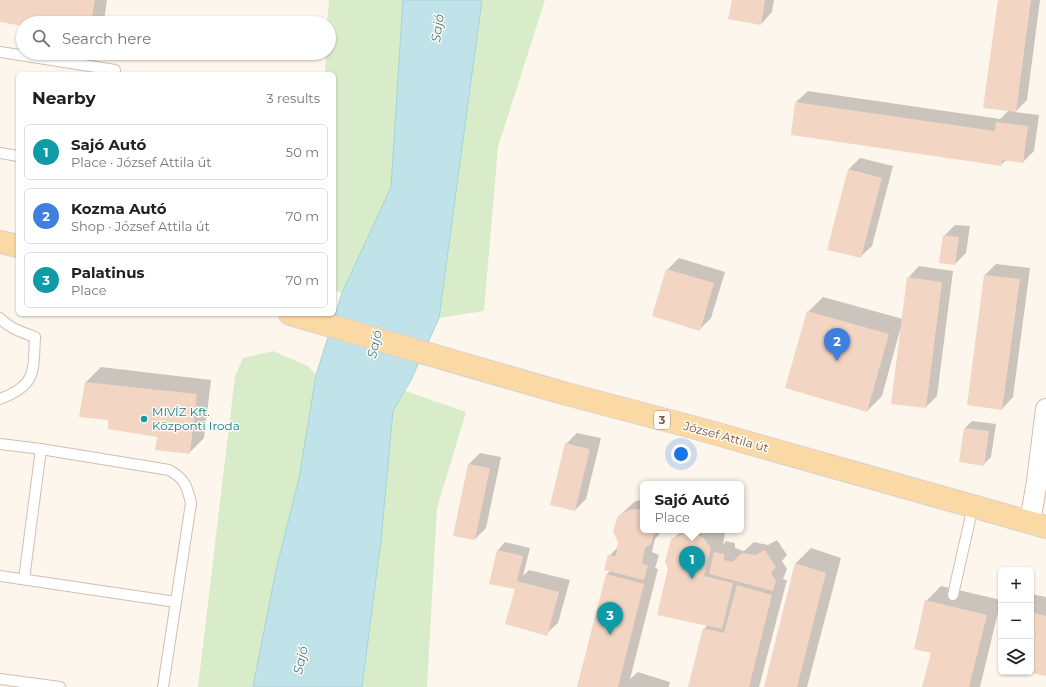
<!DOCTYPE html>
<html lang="en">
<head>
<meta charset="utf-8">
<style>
  body { margin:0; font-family:Montserrat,sans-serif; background:#f2f2f2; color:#202124 }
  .controls { position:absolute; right:12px; bottom:12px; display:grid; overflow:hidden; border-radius:6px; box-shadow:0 1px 3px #0004 }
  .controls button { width:36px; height:36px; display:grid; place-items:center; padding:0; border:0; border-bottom:1px solid #e0e0e0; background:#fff; color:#202124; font:20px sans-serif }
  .you { position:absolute; left:681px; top:454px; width:14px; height:14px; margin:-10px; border:3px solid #fff; border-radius:50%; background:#1a73e8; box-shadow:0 0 0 6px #1a73e833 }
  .badge { display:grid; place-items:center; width:26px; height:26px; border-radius:50%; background:#ea580c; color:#fff; font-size:13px; font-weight:700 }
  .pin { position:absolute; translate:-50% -33px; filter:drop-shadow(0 1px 2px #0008) }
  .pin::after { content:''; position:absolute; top:21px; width:14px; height:12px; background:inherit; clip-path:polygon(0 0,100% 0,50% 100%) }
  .popup { position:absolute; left:640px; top:481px; width:104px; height:52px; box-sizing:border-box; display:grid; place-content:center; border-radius:6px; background:#fff; filter:drop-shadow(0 1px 3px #0005); font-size:13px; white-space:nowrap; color:#757577 }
  .popup b { font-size:15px; color:#202124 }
  .popup::after { content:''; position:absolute; left:50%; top:100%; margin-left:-8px; border:8px solid transparent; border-top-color:#fff }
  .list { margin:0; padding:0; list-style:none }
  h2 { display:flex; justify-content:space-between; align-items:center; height:52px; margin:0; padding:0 16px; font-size:17px }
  h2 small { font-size:13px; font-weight:400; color:#757577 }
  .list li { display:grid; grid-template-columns:26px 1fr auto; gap:12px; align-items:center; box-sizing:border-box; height:56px; margin:0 8px 8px; padding:0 8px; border:1px solid #e0e0e0; border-radius:6px }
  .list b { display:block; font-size:15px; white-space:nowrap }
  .list p { margin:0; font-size:13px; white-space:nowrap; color:#757577 }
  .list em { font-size:13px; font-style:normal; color:#757577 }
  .icon { flex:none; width:22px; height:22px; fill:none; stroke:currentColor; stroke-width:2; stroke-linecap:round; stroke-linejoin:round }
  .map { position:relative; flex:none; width:1046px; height:687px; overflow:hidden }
  .search { position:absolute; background:#fff; box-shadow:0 1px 3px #0004; left:16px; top:16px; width:320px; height:44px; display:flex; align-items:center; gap:10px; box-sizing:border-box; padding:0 14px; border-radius:22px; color:#757577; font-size:15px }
  .panel { position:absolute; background:#fff; box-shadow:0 1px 3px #0004; left:16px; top:72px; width:320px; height:244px; border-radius:6px }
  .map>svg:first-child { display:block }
  .green { fill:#d8ecc9 }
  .water { fill:#bfe3e8; stroke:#a5d3da }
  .shadow { fill:#0003 }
  .building { fill:#f3d5c3 }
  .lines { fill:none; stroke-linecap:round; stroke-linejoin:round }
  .lane-casing { stroke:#d1beb0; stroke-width:12 }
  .street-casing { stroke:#d1beb0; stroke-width:22 }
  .primary-casing { stroke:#dad1cd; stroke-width:24 }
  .lane { stroke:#fff; stroke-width:10 }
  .street { stroke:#fff; stroke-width:20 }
  .primary { stroke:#fbd9a5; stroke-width:22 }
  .culture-dot { fill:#0f9aa8; stroke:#fffaf3; stroke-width:1.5 }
  .labels { text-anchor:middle; stroke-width:3; stroke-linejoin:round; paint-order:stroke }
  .shield { fill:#fffaf3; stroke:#a28b7f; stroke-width:1 }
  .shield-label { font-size:11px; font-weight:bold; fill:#7a5c4d }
  .culture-label { font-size:12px; fill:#0d838f; stroke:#fffaf3; text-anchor:start }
  .street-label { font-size:12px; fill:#7a5c4d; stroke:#fffaf3 }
  .water-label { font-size:13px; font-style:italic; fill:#437c86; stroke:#fffaf3 }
</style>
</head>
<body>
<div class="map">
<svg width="1046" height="687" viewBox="0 0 1046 687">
  <rect width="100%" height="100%" fill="#fdf6ec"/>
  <g class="green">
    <path d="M329,0H403L392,187L342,293L334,290V74H325L326,53H329V23H327Z"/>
    <path d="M482,0H545L498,147L484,311L439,318Z"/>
    <path d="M273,351L308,366L316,375L299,478L276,570L253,687H198L235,376L243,358Z"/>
    <path d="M405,391L466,412L437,508L427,687H362L381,540L393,411Z"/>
  </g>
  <path class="water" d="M403,0H482L439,318L411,380L393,411L381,540L362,687H253L276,570L299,478L316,375L342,293L391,187Z"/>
  <g class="shadow">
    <path d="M0,0H107L104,21L102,23H23V25L0,21Z"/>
    <path d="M733,0H774L772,12L761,24Z"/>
    <path d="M999,0H1040L1027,100L1015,112L1039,115L1034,151L1023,162L1006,160L1001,165L796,102L808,91L1000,119L1009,110Z"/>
    <path d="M860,158L893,166L872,246L860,257L828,249L849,169Z"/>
    <path d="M955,225L970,226L966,253L955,264L944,236Z"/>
    <path d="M679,258L725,272L711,318L700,329L667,270Z"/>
    <path d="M996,264L1030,268L1013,397L1002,409L985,275Z"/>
    <path d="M919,266L953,271L937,396L926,407L902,330H900L882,396L867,411L808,312L823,297L903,319L908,278Z"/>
    <path d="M101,367L211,380L204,438L189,453L158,436L110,420L80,416L86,382Z"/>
    <path d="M972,421L996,424L991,457L983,465L965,428Z"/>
    <path d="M577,433L601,438L586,499L575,510L566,444Z"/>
    <path d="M480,453L501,457L486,528L475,539L469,464Z"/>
    <path d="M643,499V530H663L655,539L652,552L659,555L655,568L658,569L630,679L638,672L670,682L669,687H578L607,574L611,570L609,556L619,546L617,518L634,502Z"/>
    <path d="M682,530H723L725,533L723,545L726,541L735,543V548L744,551L754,542L768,545L777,540L787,555L782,561L787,569L783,579L787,580L759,687H689L704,629L708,625L669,568L672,540Z"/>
    <path d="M505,542L530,548L523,576L529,570L570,580L558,623L546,634L517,586L490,583L498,550Z"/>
    <path d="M811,548L841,558L807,687H765L796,563Z"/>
    <path d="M941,586L1001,600L980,687H923L932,652L926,601Z"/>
    <path d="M1031,594L1046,597V675L1031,672Z"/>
    <path d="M1001,639V652L998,651Z"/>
  </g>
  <g class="building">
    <path d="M0,0H95L91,23H23V26L0,22Z"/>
    <path d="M732,0H765L761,25L728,19Z"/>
    <path d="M998,0H1031L1016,112L983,108Z"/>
    <path d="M795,102L995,131L996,122L1028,126L1023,163L1002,160V166L791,135Z"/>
    <path d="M848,169L882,178L861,258L827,250Z"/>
    <path d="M943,235L959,237L955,265L939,263Z"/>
    <path d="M666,269L714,283L700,331L652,316Z"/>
    <path d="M984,275L1020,279L1002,410L967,405Z"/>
    <path d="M907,277L942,282L926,408L891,404Z"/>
    <path d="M807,311L889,334L867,412L785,388Z"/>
    <path d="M85,382L197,394L190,454L155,450L157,437L108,429V420L79,417Z"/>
    <path d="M964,428L989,431L984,466L959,462Z"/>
    <path d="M565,443L590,449L575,511L550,505Z"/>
    <path d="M468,464L490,468L475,540L453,536Z"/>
    <path d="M634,509L643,510V530H655L651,544L645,548L642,563L648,566L644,580L604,570L608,555L616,556L618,542L613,532L617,518L622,513Z"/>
    <path d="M687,532L703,537L711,548L704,576L733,583L722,629L657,615L668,568L665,562L671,539Z"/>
    <path d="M497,550L523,556L517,581L559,592L547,636L505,624L515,589L489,584Z"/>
    <path d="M765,550L776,567L771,573L776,581L773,591L709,574L714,552L724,554V560L732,562L742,553L756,555Z"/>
    <path d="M795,563L826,573L797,687H764Z"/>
    <path d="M606,574L644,584L618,687H577Z"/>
    <path d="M737,585L772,595L749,687H688L703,628L724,633Z"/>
    <path d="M925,600L987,615L969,687H922L931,653L914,649Z"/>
    <path d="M1031,612L1046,616V676L1031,673Z"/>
  </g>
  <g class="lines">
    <defs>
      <g id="lane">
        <path d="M0,52L115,70L114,74"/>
        <path d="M0,153L18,156"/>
        <path d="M0,318C10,329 22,332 35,337C33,372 37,385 0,399"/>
        <path d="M0,444L41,449L169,470C185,479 187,486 191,503L163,687"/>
        <path d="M0,576L176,602"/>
        <path d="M24,579L41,449"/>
        <path d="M953,595L973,506"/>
        <path d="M0,679L60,687"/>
      </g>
      <path id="street" d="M1030,522L1037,481L1046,409"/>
      <g id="primary">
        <path d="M0,242L18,246"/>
        <path d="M290,314L563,393L696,428L1046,527"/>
      </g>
    </defs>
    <use href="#lane" class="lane-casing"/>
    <use href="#street" class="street-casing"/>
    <use href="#primary" class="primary-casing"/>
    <use href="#lane" class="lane"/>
    <use href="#street" class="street"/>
    <use href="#primary" class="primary"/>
  </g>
  <circle class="culture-dot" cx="144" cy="419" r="4"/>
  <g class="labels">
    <rect class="shield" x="654" y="411" width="16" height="18" rx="3"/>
    <g class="shield-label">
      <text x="662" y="424">3</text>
    </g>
    <g class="culture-label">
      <text x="152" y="416">MIVÍZ Kft.<tspan x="152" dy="14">Központi Iroda</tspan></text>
    </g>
    <g class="street-label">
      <text transform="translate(726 437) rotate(15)" y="4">József Attila út</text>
    </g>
    <g class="water-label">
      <text transform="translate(437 28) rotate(-82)" y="5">Sajó</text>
      <text transform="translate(374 344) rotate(-77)" y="5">Sajó</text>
      <text transform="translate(300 660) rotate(-77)" y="5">Sajó</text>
    </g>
  </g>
</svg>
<div class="controls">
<button>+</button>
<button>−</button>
<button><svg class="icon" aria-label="layers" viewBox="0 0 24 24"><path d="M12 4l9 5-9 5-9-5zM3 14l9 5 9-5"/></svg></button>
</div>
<div class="you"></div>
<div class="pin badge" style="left:692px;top:579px;background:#0f9aa8">1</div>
<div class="popup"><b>Sajó Autó</b>Place</div>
<div class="pin badge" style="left:837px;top:361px;background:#3f7fe0">2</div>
<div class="pin badge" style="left:610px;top:635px;background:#0f9aa8">3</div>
<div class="search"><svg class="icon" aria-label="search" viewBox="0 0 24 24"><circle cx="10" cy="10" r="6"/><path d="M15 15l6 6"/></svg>Search here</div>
<section class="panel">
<h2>Nearby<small>3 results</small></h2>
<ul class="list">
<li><span class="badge" style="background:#0f9aa8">1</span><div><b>Sajó Autó</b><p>Place · József Attila út</p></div><em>50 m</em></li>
<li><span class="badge" style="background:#3f7fe0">2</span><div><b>Kozma Autó</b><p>Shop · József Attila út</p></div><em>70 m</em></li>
<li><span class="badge" style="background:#0f9aa8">3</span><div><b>Palatinus</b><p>Place</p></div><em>70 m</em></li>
</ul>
</section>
</div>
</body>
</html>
